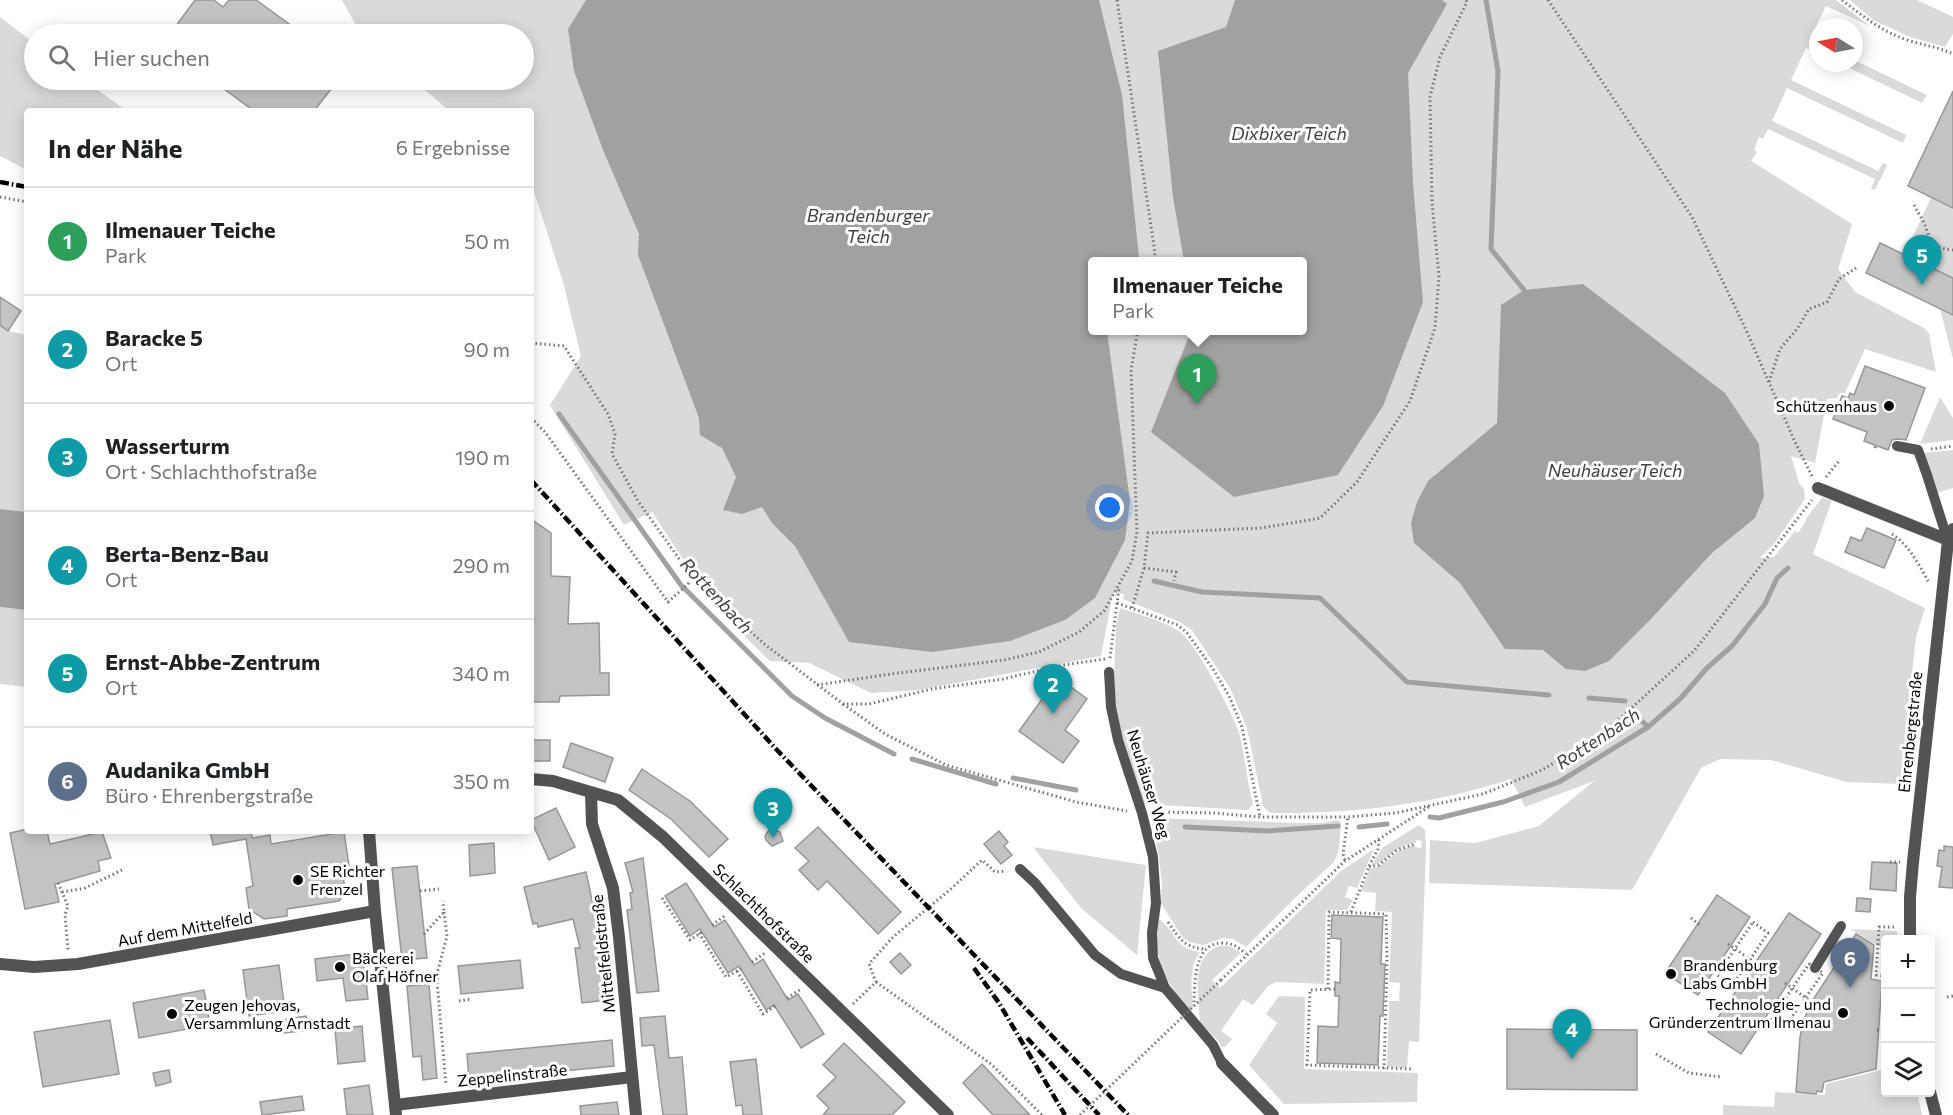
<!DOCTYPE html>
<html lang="de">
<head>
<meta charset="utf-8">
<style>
  body { margin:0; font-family:Commissioner,sans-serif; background:#f2f2f2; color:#202124 }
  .controls { position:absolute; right:18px; bottom:18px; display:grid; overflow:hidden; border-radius:6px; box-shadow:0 3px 15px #0003 }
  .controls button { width:54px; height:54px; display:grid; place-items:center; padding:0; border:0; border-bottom:2px solid #e0e0e0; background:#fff; color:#202124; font:30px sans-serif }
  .compass { position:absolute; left:1809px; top:18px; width:54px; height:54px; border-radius:50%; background:#fff; box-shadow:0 3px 15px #0003; rotate:280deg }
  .you { position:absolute; left:1110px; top:508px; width:21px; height:21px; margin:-15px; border:4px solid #fff; border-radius:50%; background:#1a73e8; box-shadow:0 0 0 9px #1a73e833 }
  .badge { display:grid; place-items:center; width:39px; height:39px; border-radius:50%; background:#000; color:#fff; font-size:20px; font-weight:700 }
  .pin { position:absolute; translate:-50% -50px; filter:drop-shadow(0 2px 3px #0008) }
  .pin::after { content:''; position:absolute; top:32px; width:21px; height:18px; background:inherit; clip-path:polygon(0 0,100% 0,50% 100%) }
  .popup { position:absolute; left:1088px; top:257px; width:219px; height:78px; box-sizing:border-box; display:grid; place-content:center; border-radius:6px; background:#fff; filter:drop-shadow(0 2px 4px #0005); font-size:20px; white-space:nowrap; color:#757577 }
  .popup b { font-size:22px; color:#202124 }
  .popup::after { content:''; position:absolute; left:50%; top:100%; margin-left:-12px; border:12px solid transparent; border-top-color:#fff }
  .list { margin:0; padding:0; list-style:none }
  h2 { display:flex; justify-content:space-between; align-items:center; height:78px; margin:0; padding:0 24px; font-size:26px }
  h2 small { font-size:20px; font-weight:400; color:#757577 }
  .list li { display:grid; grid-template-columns:39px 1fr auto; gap:18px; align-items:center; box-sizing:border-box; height:108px; padding:0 24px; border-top:2px solid #e0e0e0 }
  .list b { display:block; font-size:22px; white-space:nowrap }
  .list p { margin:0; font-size:20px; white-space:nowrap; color:#757577 }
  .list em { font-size:20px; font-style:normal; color:#757577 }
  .icon { flex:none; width:33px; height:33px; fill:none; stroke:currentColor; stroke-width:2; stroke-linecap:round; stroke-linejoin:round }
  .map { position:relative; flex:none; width:1953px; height:1115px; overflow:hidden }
  .search { position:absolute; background:#fff; box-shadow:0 3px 15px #0003; left:24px; top:24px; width:510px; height:66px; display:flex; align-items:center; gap:15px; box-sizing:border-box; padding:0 21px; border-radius:33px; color:#757577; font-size:22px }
  .panel { position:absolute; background:#fff; box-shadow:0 3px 15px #0003; left:24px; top:108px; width:510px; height:726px; border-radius:6px }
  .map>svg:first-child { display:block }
  .green { fill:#dadada; fill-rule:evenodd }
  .water { fill:#a1a1a1 }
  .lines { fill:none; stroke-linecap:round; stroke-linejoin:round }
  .stream { stroke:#a1a1a1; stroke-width:5 }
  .building { fill:#c3c3c3; stroke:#979797; stroke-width:1.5 }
  .path { stroke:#757575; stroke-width:3; stroke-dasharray:1.5 3; stroke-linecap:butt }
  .service { stroke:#535353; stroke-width:10 }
  .minor { stroke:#535353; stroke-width:12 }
  .rail { stroke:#000; stroke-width:4.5; stroke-dasharray:9 3 1.5 3; stroke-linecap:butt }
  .path-bridge { stroke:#757575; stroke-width:3; stroke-dasharray:1.5 3; stroke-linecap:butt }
  .poi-dot { fill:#000; stroke:#fff; stroke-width:2 }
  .labels { text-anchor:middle; stroke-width:6; stroke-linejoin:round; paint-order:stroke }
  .poi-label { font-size:16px; fill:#000; stroke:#fff; text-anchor:start }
  .street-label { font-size:16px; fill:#000; stroke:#fff }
  .water-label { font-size:18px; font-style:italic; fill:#424242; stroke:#fff }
</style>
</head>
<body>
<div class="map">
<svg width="1953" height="1115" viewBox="0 0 1953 1115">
  <rect width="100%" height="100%" fill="#fff"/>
  <g class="green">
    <path d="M342,0H1836L1870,26L1826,6L1810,39L1818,43V53L1806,48L1791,80L1906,135L1903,143L1787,88L1772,121L1878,171L1883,163L1887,165L1875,190L1871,188L1875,179L1768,129L1763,139L1759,137L1754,150L1757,152L1751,161L1852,224L1838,269L1855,292L1924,328L1929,334L1936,372L1865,349L1845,393H1840L1837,398L1827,399L1815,463L1791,456L1799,483L1804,489L1805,499L1774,544L1760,558L1774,557L1795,531L1798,533L1806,521L1805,520L1822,498L1832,500L1813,554L1925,608L1916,637L1900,784L1847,782L1771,760L1720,759L1701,768L1632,890L1429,883L1430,840L1475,843L1539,826L1594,781L1525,807L1511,779C1433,805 1350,814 1270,813L1263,806L1247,728L1230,688L1192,630L1178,621L1123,599L1124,594L1113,593L1101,656L919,690L871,693L809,663L770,661L726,618L701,586L652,512L624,525L550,405L581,356L563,282L531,182V111H449L414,80H524V34H365L358,29ZM1092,262H1302V330H1092Z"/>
    <path d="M1850,0H1917L1953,17V34L1945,47L1910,37L1873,20Z"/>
    <path d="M0,17L34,43V80H84L127,111H27V170L2,157L0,156Z"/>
    <path d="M1854,60L1927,95L1922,103L1839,63H1854Z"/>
    <path d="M1931,198L1953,208V278L1904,255Z"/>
    <path d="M0,297L21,311L8,331L27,335V512L0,509Z"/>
    <path d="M1940,309L1953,315V359Z"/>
    <path d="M1940,397L1953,418V440L1920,444Z"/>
    <path d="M1953,450V488L1937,493L1923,453Z"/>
    <path d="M0,607L27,610V687L0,684Z"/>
    <path d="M1120,608C1135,613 1169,623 1180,632C1196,644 1235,716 1240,736C1245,758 1247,781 1253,804L1248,810L1142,804L1123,745L1116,707L1114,676L1116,625Z"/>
    <path d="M1155,818L1298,823H1322L1337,820L1341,822L1339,849L1334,862L1297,896L1246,947L1233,939L1223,938L1203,945L1189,942L1182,937L1161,903L1162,884L1159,857L1152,824Z"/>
    <path d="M1419,825L1425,830L1426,849L1419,1042L1409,1041L1407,1068L1387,1067L1389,1001H1399L1400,983L1389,982L1392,912L1375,911L1376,893L1361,891L1370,869C1389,865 1394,848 1415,845V847L1421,848L1422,841L1416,840V843C1392,845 1390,862 1371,866L1382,848Z"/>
    <path d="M1033,847L1146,865L1137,955L1082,909Z"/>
    <path d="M1374,849L1357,888L1349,886L1345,897L1353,900L1347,910H1326L1324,984L1276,982L1268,986L1253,1005L1243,999L1221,1031L1232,1039L1225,1047H1221L1219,1042L1200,1023C1199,1000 1189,956 1219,946C1227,944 1234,948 1241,953L1212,980L1220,988L1341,871Z"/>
    <path d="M1159,919C1176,931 1174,949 1200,952C1188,969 1192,987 1193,1008L1189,1012C1165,978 1152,962 1159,919Z"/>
    <path d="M1850,929L1897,931V939L1886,940L1885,973L1881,972L1882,948Z"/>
    <path d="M1279,996L1305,997L1304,1069L1418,1073L1417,1102L1284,1104L1249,1065L1277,1023L1266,1014Z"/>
    <path d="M1885,1069L1886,1092L1917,1093L1922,1115H1723V1105L1774,1107L1775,1092L1825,1095L1826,1084Z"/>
  </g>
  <g class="water">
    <path d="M586,0H1099L1122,95L1139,257L1136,261L1092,262V330L1107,331L1130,501L1125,540L1095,598L1065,620L1010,641L932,652L849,642L795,546L772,523L762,507L742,514L723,510L736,477L722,448L700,435L699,418L638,255L639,234L603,150L574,71L568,29Z"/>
    <path d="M1235,0H1442L1447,4L1408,73L1413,183L1423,302L1383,406L1338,475L1234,497L1151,432L1191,331L1302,330V262L1184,261L1173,197L1158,51L1226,27Z"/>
    <path d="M1583,284L1725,393L1759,444L1764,496L1755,518L1712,553L1650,620L1609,661L1585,671L1566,669L1543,650L1505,649L1460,583L1414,543L1411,523L1417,502L1428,481L1497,423L1501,305L1524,290Z"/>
    <path d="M0,509L27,512V610L0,607Z"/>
  </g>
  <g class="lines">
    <g class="stream">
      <path d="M1486,0L1498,71L1491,249L1524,290"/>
      <path d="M559,414L681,585L792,696L825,718L894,754"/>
      <path d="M1154,581L1202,592L1320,598L1407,682L1549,695"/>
      <path d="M1589,698L1625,701"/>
      <path d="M1640,719L1648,727"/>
      <path d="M912,759L996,784"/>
      <path d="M1013,778L1076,790"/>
      <path d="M1430,817L1439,818L1503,802L1559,782L1648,727L1680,699L1707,668L1732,646L1765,604L1777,578L1788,568"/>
      <path d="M1185,827L1268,831L1338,826"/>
      <path d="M1359,827L1387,824"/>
    </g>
  </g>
  <g class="building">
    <path d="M195,0H214L223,7L229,0H256L303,34H170Z"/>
    <path d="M212,80H338L314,111H254Z"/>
    <path d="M1953,91V208L1908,186Z"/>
    <path d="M1880,243L1953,278V315L1866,273Z"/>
    <path d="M0,297L21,311L8,331L0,325Z"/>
    <path d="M1865,366L1925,388L1906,440L1898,439L1892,440L1888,450L1864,441L1867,432L1833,419L1842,396L1848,398L1850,393L1854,395Z"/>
    <path d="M531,519L551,533V576L570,577L568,624L599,623L600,673H609V695L560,696L559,702H531Z"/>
    <path d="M1867,528L1896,540L1884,568L1845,552L1851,537L1861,541Z"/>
    <path d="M1058,677L1087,699L1065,730L1079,741L1063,763L1019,731Z"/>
    <rect x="531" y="740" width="19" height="21"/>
    <path d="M571,743L613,758L605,782L563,767Z"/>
    <path d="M642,769L690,801L728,839L709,857L671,819L629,790Z"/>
    <path d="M556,808L575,847L549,860L531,820Z"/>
    <path d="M818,827L901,912L878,934L827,881L818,890L799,870L809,861L795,848Z"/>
    <path d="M27,829V831H47L50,844L102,832L111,858L98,861L100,871L55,884L59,902L25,909L10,833Z"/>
    <path d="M773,829L780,832L783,841L772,846L766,840L765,836L769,830Z"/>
    <path d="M210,831H251L252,838L270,835L271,844L344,832L350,872L343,874L345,892L339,901L287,909V916L264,919L249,909L246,888L253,886L246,839L213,845Z"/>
    <path d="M999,831L1008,842L1004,846L1012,855L1001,864L984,844Z"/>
    <path d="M494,843L495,873L470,876L469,845Z"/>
    <path d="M1944,846L1953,847V888L1939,887L1942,867L1937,866L1939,850L1944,851Z"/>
    <path d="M643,858L659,991L637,993L627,910L632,909L630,893L633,892L625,863Z"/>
    <path d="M1872,862L1897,863L1896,891L1870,889Z"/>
    <path d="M417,866L427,958L402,960L392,868Z"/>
    <path d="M586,872L598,928L607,1000L582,1003L575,948H580L573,919L538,927L537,923L533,924L524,887Z"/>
    <path d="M686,883L714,927L725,920L754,965L763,959L788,1000L798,994L824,1034L801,1048L774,1005L766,1010L739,966L728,973L700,929L690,936L665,896Z"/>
    <path d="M1717,895L1750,917L1698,995L1665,973Z"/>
    <path d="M1857,898L1871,899L1870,912L1856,911Z"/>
    <path d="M1789,913L1821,934L1741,1054L1708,1032Z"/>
    <path d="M1332,915L1383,917L1381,964H1385L1383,1016H1380L1378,1065L1317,1063L1318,1026L1338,1027L1339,996H1335V982L1340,983L1341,939L1331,938Z"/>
    <path d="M1856,934L1874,945L1871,979L1882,981L1876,1069L1824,1082L1822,1092L1817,1091L1816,1094L1796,1092L1800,1037L1804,1019L1814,998Z"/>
    <path d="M363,953L368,999L346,1001L343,978L317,981L315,959Z"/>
    <path d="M900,953L911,965L901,974L890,962Z"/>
    <path d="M520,960L523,988L461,994L458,966Z"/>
    <path d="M279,965L285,1011L249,1016L243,970Z"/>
    <path d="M429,984L437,1078L423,1080L421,1056L413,1057L407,986Z"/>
    <path d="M204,990L210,1025L139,1038L133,1003Z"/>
    <path d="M306,1016L309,1030L284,1033L282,1020Z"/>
    <path d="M665,1016L669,1058L682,1057L687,1115H663L654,1045L642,1046L640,1018Z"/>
    <path d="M110,1020L119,1074L43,1087L34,1032Z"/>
    <path d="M362,1026L365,1061L338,1064L335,1029Z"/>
    <path d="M1507,1029L1637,1030V1090L1507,1089Z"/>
    <path d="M612,1040L614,1066L469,1080L467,1054Z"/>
    <path d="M844,1043L905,1102L892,1115H823L829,1108L817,1096L836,1077L823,1065Z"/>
    <path d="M756,1059L762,1115H743L742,1105L736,1106L730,1062Z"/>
    <path d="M982,1064L1030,1115H993L963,1083Z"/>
    <path d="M169,1070L171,1082L156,1086L153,1073Z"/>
    <path d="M369,1085L373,1115H347L344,1089Z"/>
    <path d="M302,1096L304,1110L262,1115L260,1102Z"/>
    <path d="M617,1102L619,1115H581L580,1106Z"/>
  </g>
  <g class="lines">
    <g class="path">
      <path d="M1117,0L1155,253L1154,262"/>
      <path d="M1548,0L1692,217L1747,332L1795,442L1812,476"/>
      <path d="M1842,0C1864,17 1881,31 1907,40C1923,45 1938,47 1953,54"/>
      <path d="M0,197L27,202"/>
      <path d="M1914,205C1917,211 1921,217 1924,223C1931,240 1931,248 1953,250"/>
      <path d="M531,343L564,346L608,414L615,434L612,454L638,501L692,577L763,643L843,704H869L932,689L1003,679L1063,665L1105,659"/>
      <path d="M1769,382L1780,349L1797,329L1809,309L1827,302L1839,279L1856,268"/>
      <path d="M531,418L545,432L668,602L688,584L692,577"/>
      <path d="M1875,448L1876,445"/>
      <path d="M1931,449L1953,446"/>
      <path d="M1826,477L1840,460"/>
      <path d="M1892,534C1909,545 1920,566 1929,583"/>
      <path d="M1144,568L1176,572L1174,581"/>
      <path d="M1117,603L1178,625L1187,633L1213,669L1229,696L1242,727L1260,817"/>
      <path d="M1132,608L1144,568L1148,533L1261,528L1320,518L1357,482L1410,401L1435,328L1439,277L1432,202L1430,97L1440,57L1467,2L1466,0"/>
      <path d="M1110,658L1119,588"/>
      <path d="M817,685L891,674L1004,660L1039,652L1079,632L1104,611L1132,561L1137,532L1131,370L1138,330"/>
      <path d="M843,704L885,734L946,765L1076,802L1127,811"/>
      <path d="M1155,812L1214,813L1260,817H1348L1395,813L1483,794L1542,770L1579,748L1616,722L1694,651L1812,500"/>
      <path d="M1345,860L1343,854L1348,817"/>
      <path d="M1890,862H1900"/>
      <path d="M1369,867L1379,865L1397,850L1415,844"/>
      <path d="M58,883L68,906L65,915L68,950"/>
      <path d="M420,891L439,889"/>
      <path d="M62,892L85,888L122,870"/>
      <path d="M662,898L690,940L702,932"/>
      <path d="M444,912L447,936L438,970L437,981L446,1085"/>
      <path d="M1351,912L1370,864L1378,849L1379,840"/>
      <path d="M1691,918L1701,926"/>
      <path d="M1168,922C1180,939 1184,948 1206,949"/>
      <path d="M1753,922L1768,933L1732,986L1717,975Z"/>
      <path d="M712,925L726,915"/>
      <path d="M699,933L726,977L741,969"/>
      <path d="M424,934L444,912L443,901"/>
      <path d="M1728,944L1758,965"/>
      <path d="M752,962L765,953"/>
      <path d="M1809,964L1823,973L1784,1028L1771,1019Z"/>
      <path d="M737,971L763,1014L775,1006"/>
      <path d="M1221,980L1345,861L1430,806"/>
      <path d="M876,982L991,1064L1042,1115"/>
      <path d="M1785,983L1813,1003"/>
      <path d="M1886,988L1883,976L1876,975L1879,927H1896"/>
      <path d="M1328,989L1329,912L1386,914L1387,962L1384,1069"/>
      <path d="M1335,989L1310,990L1307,1065L1414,1069"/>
      <path d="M1947,997L1953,996"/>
      <path d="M787,998L801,989"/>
      <path d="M459,1001L471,999"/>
      <path d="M1194,1002C1195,982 1194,944 1221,943C1233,943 1238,947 1246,954"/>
      <path d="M853,1004L876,982L869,964L893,937L952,888L982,860L995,872L1006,871"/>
      <path d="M1877,1030L1886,1031"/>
      <path d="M1656,1054L1689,1073L1722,1077"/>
      <path d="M1883,1086L1886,1036"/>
    </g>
    <g class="service">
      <path d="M1897,446L1918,450L1927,475L1948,541"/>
      <path d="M1109,672L1111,707L1118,740L1142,813L1153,857L1156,903L1152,933L1153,958L1165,988L1213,1045L1222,1063"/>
      <path d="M1020,869L1035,883L1095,955L1121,974L1165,988"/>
      <path d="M1815,968L1841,926"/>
    </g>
    <g class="minor">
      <path d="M1818,488L1953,542"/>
      <path d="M531,779L553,781L618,800L663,837L948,1115"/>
      <path d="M591,793L592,824L613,888L619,937L636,1115"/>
      <path d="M369,831L375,911L396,1115"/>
      <path d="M1910,940V897L1913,862L1948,541L1953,529"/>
      <path d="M0,964L34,967L78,964L375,911"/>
      <path d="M1222,1063L1273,1115"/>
      <path d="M1930,1092L1936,1115"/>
      <path d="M395,1105L632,1077"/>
    </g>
    <g class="rail">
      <path d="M0,182L27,187"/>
      <path d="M531,480L777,750L1128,1115"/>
      <path d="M974,968L999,1003L1065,1115"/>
      <path d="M1027,1038L1099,1115"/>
    </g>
    <path class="path-bridge" d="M1080,1115L1221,980"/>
  </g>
  <g class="poi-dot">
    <circle cx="1889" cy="406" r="6"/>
    <circle cx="298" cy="880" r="6"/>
    <circle cx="340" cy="967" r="6"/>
    <circle cx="1671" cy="974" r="6"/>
    <circle cx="1843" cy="1013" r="6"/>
    <circle cx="172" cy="1014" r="6"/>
  </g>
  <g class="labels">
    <g class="poi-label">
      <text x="1877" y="412" text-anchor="end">Schützenhaus</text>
      <text x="310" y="877">SE Richter<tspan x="310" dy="18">Frenzel</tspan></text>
      <text x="352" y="964">Bäckerei<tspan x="352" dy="18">Olaf Höfner</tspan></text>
      <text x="1683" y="971">Brandenburg<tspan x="1683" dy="18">Labs GmbH</tspan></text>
      <text x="1831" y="1010" text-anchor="end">Technologie- und<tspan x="1831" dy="18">Gründerzentrum Ilmenau</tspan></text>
      <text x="184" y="1011">Zeugen Jehovas,<tspan x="184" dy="18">Versammlung Arnstadt</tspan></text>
    </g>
    <g class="street-label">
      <text transform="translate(1910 732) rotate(-84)" y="6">Ehrenbergstraße</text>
      <text transform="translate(1149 784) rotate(73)" y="6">Neuhäuser Weg</text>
      <text transform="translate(764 913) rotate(44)" y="6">Schlachthofstraße</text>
      <text transform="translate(185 929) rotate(-10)" y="6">Auf dem Mittelfeld</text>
      <text transform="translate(603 954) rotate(-96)" y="6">Mittelfeldstraße</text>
      <text transform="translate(512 1075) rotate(-6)" y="6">Zeppelinstraße</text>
    </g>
    <g class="water-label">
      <text x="1289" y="140">Dixbixer Teich</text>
      <text x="868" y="222">Brandenburger<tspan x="868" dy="21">Teich</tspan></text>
      <text x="1615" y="477">Neuhäuser Teich</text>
      <text transform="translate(716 596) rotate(47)" y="6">Rottenbach</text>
      <text transform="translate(1598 739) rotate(-33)" y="6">Rottenbach</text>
    </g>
  </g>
</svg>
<div class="controls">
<button>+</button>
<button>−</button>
<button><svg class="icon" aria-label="layers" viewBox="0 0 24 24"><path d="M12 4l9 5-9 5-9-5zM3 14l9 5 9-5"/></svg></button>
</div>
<svg class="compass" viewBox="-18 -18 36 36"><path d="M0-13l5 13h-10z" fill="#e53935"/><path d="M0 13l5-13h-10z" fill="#757577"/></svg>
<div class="you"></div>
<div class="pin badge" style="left:1197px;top:404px;background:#2e9e5b">1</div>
<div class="popup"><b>Ilmenauer Teiche</b>Park</div>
<div class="pin badge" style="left:1053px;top:714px;background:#0f9aa8">2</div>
<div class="pin badge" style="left:773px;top:838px;background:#0f9aa8">3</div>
<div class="pin badge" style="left:1572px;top:1059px;background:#0f9aa8">4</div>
<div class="pin badge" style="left:1922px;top:285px;background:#0f9aa8">5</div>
<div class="pin badge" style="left:1850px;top:988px;background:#5c6f8a">6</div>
<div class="search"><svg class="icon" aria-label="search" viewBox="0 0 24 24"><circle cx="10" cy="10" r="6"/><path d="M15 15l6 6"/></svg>Hier suchen</div>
<section class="panel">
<h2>In der Nähe<small>6 Ergebnisse</small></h2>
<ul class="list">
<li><span class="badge" style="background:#2e9e5b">1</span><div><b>Ilmenauer Teiche</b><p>Park</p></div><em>50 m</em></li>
<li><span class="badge" style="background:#0f9aa8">2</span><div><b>Baracke 5</b><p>Ort</p></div><em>90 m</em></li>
<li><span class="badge" style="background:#0f9aa8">3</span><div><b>Wasserturm</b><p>Ort · Schlachthofstraße</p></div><em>190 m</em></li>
<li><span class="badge" style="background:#0f9aa8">4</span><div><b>Berta-Benz-Bau</b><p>Ort</p></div><em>290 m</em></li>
<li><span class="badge" style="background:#0f9aa8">5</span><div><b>Ernst-Abbe-Zentrum</b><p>Ort</p></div><em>340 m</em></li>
<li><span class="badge" style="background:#5c6f8a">6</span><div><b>Audanika GmbH</b><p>Büro · Ehrenbergstraße</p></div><em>350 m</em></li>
</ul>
</section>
</div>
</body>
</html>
